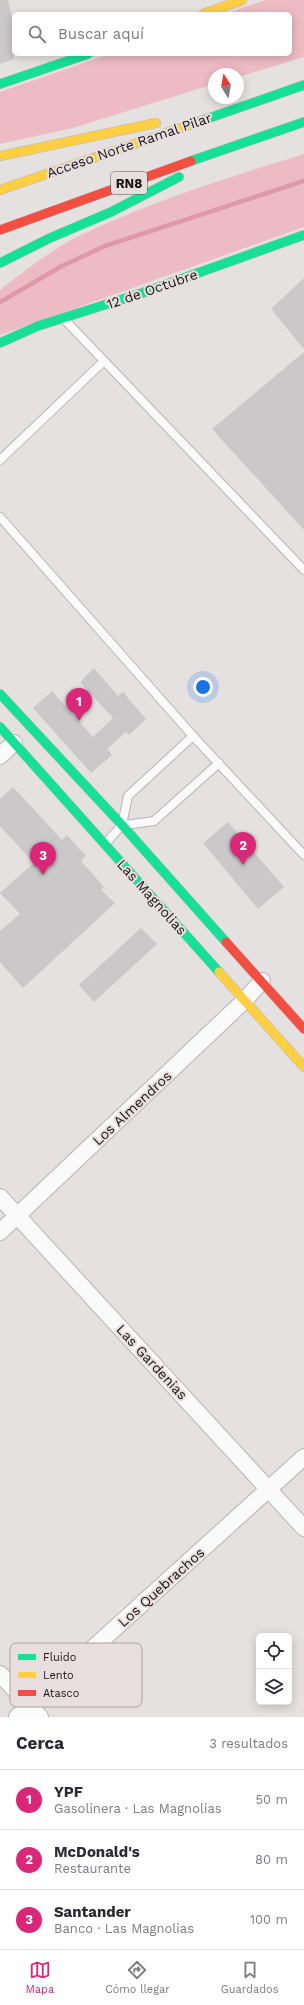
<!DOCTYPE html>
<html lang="es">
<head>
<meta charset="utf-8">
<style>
  body { margin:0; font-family:"Work Sans",sans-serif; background:#f2f2f3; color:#2b2b33 }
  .controls { position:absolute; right:12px; bottom:12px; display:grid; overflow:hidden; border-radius:6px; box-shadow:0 2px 10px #0003 }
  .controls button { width:36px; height:36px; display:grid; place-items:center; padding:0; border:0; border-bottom:1px solid #e1e1e2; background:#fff; color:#2b2b33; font:20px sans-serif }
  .compass { position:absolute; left:208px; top:68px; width:36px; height:36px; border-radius:50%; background:#fff; box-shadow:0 2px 10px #0003; rotate:349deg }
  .you { position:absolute; left:203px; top:687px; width:14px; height:14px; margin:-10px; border:3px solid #fff; border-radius:50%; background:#1a73e8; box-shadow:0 0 0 6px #1a73e833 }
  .badge { display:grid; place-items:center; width:26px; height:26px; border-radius:50%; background:#db2777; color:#fff; font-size:13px; font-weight:700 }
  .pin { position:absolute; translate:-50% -33px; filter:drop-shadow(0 1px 2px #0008) }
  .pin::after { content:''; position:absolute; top:21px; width:14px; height:12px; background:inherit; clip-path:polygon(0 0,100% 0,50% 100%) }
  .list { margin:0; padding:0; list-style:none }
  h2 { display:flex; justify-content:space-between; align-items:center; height:52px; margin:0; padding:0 16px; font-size:17px }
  h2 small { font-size:13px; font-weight:400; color:#7c7c81 }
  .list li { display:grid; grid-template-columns:26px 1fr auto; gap:12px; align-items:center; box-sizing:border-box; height:60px; padding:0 16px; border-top:1px solid #e1e1e2 }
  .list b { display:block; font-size:15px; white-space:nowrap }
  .list p { margin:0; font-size:13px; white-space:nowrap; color:#7c7c81 }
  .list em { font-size:13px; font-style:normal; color:#7c7c81 }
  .icon { flex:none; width:22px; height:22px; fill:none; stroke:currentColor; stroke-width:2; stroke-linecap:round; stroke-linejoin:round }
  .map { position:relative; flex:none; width:304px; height:1717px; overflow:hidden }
  .search { position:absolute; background:#fff; box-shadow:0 2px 10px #0003; left:12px; right:12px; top:12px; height:44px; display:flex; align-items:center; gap:10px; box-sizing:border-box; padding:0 14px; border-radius:6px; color:#7c7c81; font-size:15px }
  .sheet { height:232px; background:#fff }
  nav { display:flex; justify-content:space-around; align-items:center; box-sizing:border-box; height:56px; border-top:1px solid #e1e1e2; background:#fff; font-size:11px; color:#7c7c81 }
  nav a { display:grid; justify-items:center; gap:2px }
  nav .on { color:#db2777 }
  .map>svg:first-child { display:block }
  .green { fill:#ecbbc4 }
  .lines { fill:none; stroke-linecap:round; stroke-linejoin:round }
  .stream { stroke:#de98a7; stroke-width:4.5 }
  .building { fill:#cac8c9 }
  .lane-casing { stroke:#b8b4b4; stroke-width:10 }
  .street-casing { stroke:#b8b4b4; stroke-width:18 }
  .fast-casing { stroke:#b8b4b4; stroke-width:10 }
  .slow-casing { stroke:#b8b4b4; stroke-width:10 }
  .jam-casing { stroke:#b8b4b4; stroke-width:10 }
  .lane { stroke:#fbfafa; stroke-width:8 }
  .street { stroke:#fbfafa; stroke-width:16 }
  .fast { stroke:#16e098; stroke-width:9 }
  .slow { stroke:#ffcf43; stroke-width:9 }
  .jam { stroke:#f24e42; stroke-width:9 }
  .labels { text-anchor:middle; stroke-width:4; stroke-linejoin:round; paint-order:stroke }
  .shield { fill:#e9dedf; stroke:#565151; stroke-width:1 }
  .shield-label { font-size:13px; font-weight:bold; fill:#171414 }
  .street-label { font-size:14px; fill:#171414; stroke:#e9dedf }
  .key { fill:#e9dedf; stroke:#aaa1a2; stroke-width:1 }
  .key-label { font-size:11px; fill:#171414 }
</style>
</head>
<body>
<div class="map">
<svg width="304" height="1717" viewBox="0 0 304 1717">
  <rect width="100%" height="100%" fill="#e6e1e1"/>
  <g class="green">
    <path d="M266,0H304V57L238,77V74H214V84L73,128L0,144V92L110,54H290V14H224Z"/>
    <path d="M304,154V227L0,335V290C23,272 55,247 81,235C152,201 229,177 304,154Z"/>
  </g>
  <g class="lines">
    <path class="stream" d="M0,302L62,266L105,246L304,181"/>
  </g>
  <g class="building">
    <path d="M0,0H8L14,29V59L0,64Z"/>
    <path d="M304,278V349L271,309Z"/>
    <path d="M304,352V530L212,429Z"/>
    <path d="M94,668L118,696L123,692L146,719L129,735L126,732L107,749L112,755L91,773L33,708L52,691L93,737L113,718L80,682Z"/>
    <path d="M13,787L62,840L67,835L86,856L81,861L104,887L101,890L115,903L23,988L0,962V931L20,914L0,893L34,863L0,826V799Z"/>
    <path d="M228,822L284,887L258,909L203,843Z"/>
    <path d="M141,928L157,944L94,1002L79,985Z"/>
  </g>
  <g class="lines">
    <defs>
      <g id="lane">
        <path d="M64,319L304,570"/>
        <path d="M0,460L104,361"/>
        <path d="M0,517L193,736L304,855"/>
        <path d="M125,825L154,821L219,763"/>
        <path d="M106,843L122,825L128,796L193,736"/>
      </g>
      <g id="street">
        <path d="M0,756L14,743"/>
        <path d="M0,1197L304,1528"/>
        <path d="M0,1232L244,1001L262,981"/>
        <path d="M0,1674L40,1717"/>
        <path d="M17,1717L304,1457"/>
      </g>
      <g id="fast">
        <path d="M0,84L88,54"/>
        <path d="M195,123L304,85"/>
        <path d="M191,161L304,122"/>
        <path d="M0,263L50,238L111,212L179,177"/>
        <path d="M0,343L38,326L142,293L304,235"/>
        <path d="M0,694L122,825L226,942"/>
        <path d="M0,727L219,972"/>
      </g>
      <g id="slow">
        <path d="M203,14L242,0"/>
        <path d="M0,156L156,123"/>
        <path d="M0,190L195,123"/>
        <path d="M219,972L304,1067"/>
      </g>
      <g id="jam">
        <path d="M0,230L191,161"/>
        <path d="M226,942L304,1029"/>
      </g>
    </defs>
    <use href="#lane" class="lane-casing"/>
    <use href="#street" class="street-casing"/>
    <use href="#fast" class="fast-casing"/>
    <use href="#slow" class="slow-casing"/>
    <use href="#jam" class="jam-casing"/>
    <use href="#lane" class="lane"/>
    <use href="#street" class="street"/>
    <use href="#fast" class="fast"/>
    <use href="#slow" class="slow"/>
    <use href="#jam" class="jam"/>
  </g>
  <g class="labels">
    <rect class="shield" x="111" y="172" width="36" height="22" rx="3"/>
    <g class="shield-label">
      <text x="129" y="188">RN8</text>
    </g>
    <g class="street-label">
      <text transform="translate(129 145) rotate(-19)" y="5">Acceso Norte Ramal Pilar</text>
      <text transform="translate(152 289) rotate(-19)" y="5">12 de Octubre</text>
      <text transform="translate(152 897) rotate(48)" y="5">Las Magnolias</text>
      <text transform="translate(132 1108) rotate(-43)" y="5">Los Almendros</text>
      <text transform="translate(152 1362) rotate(47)" y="5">Las Gardenias</text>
      <text transform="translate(161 1587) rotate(-42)" y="5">Los Quebrachos</text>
    </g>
  </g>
  <rect x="10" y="1643" width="132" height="64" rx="6" class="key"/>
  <rect x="18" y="1654" width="18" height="6" fill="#16e098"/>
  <rect x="18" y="1672" width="18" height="6" fill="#ffcf43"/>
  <rect x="18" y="1690" width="18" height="6" fill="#f24e42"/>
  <g class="key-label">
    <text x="43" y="1661">Fluido</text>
    <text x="43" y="1679">Lento</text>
    <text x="43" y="1697">Atasco</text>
  </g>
</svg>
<div class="controls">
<button><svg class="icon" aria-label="locate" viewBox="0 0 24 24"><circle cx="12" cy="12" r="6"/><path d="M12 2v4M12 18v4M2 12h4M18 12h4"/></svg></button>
<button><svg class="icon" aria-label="layers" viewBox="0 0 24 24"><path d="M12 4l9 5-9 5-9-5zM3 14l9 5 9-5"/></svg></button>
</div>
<svg class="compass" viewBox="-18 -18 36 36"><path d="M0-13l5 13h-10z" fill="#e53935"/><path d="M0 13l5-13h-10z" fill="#7c7c81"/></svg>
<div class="you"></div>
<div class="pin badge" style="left:79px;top:721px">1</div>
<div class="pin badge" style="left:243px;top:865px">2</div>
<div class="pin badge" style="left:43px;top:875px">3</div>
<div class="search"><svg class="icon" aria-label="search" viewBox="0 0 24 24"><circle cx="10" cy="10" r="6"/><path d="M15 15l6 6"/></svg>Buscar aquí</div>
</div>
<section class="sheet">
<h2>Cerca<small>3 resultados</small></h2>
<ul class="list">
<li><span class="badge">1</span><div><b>YPF</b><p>Gasolinera · Las Magnolias</p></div><em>50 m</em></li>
<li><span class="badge">2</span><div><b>McDonald's</b><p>Restaurante</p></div><em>80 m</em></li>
<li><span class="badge">3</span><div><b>Santander</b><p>Banco · Las Magnolias</p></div><em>100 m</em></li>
</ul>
</section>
<nav>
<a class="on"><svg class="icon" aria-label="map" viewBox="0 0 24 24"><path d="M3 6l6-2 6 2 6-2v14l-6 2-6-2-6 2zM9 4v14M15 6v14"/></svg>Mapa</a>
<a><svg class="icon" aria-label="directions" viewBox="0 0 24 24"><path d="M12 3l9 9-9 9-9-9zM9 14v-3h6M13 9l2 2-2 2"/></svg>Cómo llegar</a>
<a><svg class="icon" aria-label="saved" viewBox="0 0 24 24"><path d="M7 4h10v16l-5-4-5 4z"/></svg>Guardados</a>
</nav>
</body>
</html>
